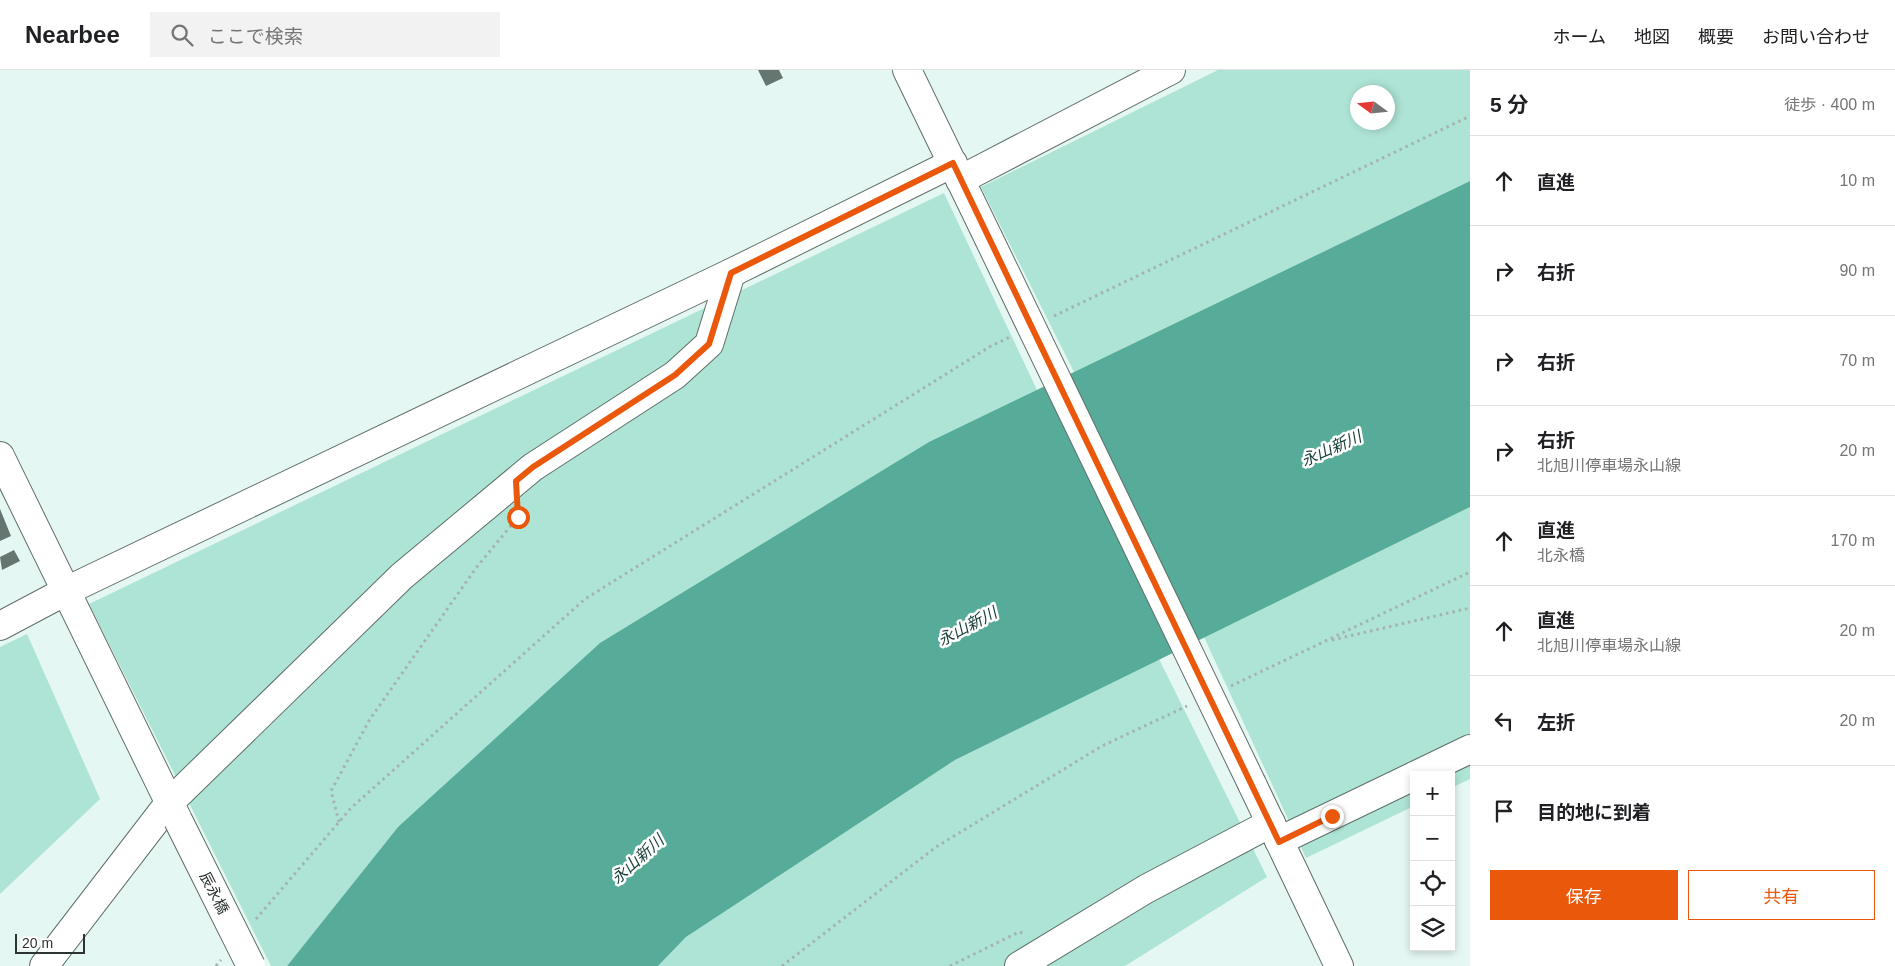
<!DOCTYPE html>
<html lang="ja">
<head>
<meta charset="utf-8">
<style>
  body { margin:0; font-family:Helvetica,"Noto Sans JP",sans-serif; background:#f2f2f2; color:#202124 }
  .controls { position:absolute; right:15px; bottom:15px; display:grid; overflow:hidden; border-radius:0px; box-shadow:0 2px 8px #0003 }
  .controls button { width:45px; height:45px; display:grid; place-items:center; padding:0; border:0; border-bottom:1px solid #e0e0e0; background:#fff; color:#202124; font:25px sans-serif }
  .compass { position:absolute; left:1350px; top:15px; width:45px; height:45px; border-radius:50%; background:#fff; box-shadow:0 2px 8px #0003; rotate:285deg }
  .scale { position:absolute; left:15px; bottom:12px; width:70px; box-sizing:border-box; padding-left:5px; border:2px solid #2c3331; border-top:0; font-size:14px; line-height:18px; white-space:nowrap; color:#2c3331; -webkit-text-stroke:4px #fff; paint-order:stroke }
  .stop { position:absolute; width:15px; height:15px; margin:-11px; border:4px solid #ea580c; border-radius:50%; background:#fff }
  .stop.end { background:#ea580c; border-color:#fff; box-shadow:0 1px 5px #0008 }
  .list { margin:0; padding:0; list-style:none }
  h2 { display:flex; justify-content:space-between; align-items:center; height:65px; margin:0; padding:0 20px; font-size:21px }
  h2 small { font-size:16px; font-weight:400; color:#757577 }
  .list li { display:grid; grid-template-columns:32px 1fr auto; gap:15px; align-items:center; box-sizing:border-box; height:90px; padding:0 20px; border-top:1px solid #e0e0e0 }
  .list b { display:block; font-size:19px; white-space:nowrap }
  .list p { margin:0; font-size:16px; white-space:nowrap; color:#757577 }
  .list em { font-size:16px; font-style:normal; color:#757577 }
  .actions { display:flex; gap:10px; padding:15px 20px }
  .actions a { flex:1; padding:11px 0; border:1px solid #ea580c; border-radius:0px; text-align:center; font-size:18px; color:#ea580c }
  .actions .main { background:#ea580c; color:#fff }
  .icon { flex:none; width:28px; height:28px; fill:none; stroke:currentColor; stroke-width:2; stroke-linecap:round; stroke-linejoin:round }
  .map { position:relative; flex:none; width:1470px; height:896px; overflow:hidden }
  header { display:flex; align-items:center; gap:30px; box-sizing:border-box; height:70px; padding:0 25px; background:#fff; border-bottom:1px solid #e0e0e0 }
  header strong { font-size:24px }
  nav { display:flex; gap:28px; margin-inline-start:auto; font-size:18px }
  .search { width:350px; height:45px; background:#f2f2f2; display:flex; align-items:center; gap:12px; box-sizing:border-box; padding:0 18px; border-radius:0px; color:#757577; font-size:19px }
  main { display:flex }
  aside { flex:1; background:#fff }
  .map>svg:first-child { display:block }
  .green { fill:#ade4d6; fill-rule:evenodd }
  .water { fill:#56ac99 }
  .building { fill:#657570 }
  .lines { fill:none; stroke-linecap:round; stroke-linejoin:round }
  .minor-casing { stroke:#5f6f6a; stroke-width:30 }
  .major-casing { stroke:#5f6f6a; stroke-width:30 }
  .path { stroke:#a5b3af; stroke-width:3; stroke-dasharray:2.5 4; stroke-linecap:butt }
  .minor { stroke:#fff; stroke-width:28 }
  .major { stroke:#fff; stroke-width:28 }
  .minor-bridge-casing { stroke:#5f6f6a; stroke-width:30; stroke-linecap:butt }
  .major-bridge-casing { stroke:#5f6f6a; stroke-width:30; stroke-linecap:butt }
  .minor-bridge { stroke:#fff; stroke-width:28 }
  .major-bridge { stroke:#fff; stroke-width:28 }
  .route { stroke:#ea580c; stroke-width:6 }
  .labels { text-anchor:middle; stroke-width:5; stroke-linejoin:round; paint-order:stroke }
  .street-label { font-size:15px; fill:#2c3331; stroke:#fff }
  .water-label { font-size:16px; font-style:italic; fill:#163e36; stroke:#fff }
</style>
</head>
<body>
<header>
<strong>Nearbee</strong>
<div class="search"><svg class="icon" aria-label="search" viewBox="0 0 24 24"><circle cx="10" cy="10" r="6"/><path d="M15 15l6 6"/></svg>ここで検索</div>
<nav><a>ホーム</a><a>地図</a><a>概要</a><a>お問い合わせ</a></nav>
</header>
<main>
<div class="map">
<svg width="1470" height="896" viewBox="0 0 1470 896">
  <rect width="100%" height="100%" fill="#e5f7f2"/>
  <g class="green">
    <path d="M1218,0H1470V111L1074,302L981,117ZM1358,22H1388V52H1358Z"/>
    <path d="M944,123L1037,320L929,373L398,757L287,896H271L89,534Z"/>
    <path d="M1470,437V709L1451,718V705H1414V736L1306,788L1204,567Z"/>
    <path d="M27,564L100,729L0,824V577Z"/>
    <path d="M1159,589L1267,807L1125,896H658L686,867L955,690Z"/>
  </g>
  <path class="water" d="M1470,111V437L955,690L686,867L658,896H287L398,757L600,573L929,372Z"/>
  <g class="building">
    <path d="M758,0H779L783,8L766,16Z"/>
    <path d="M0,439L11,466L0,471Z"/>
    <path d="M14,480L20,491L2,500L0,487Z"/>
  </g>
  <g class="lines">
    <defs>
      <g id="minor">
        <path d="M960,110L1171,0"/>
        <path d="M0,386L177,748"/>
        <path d="M0,556L66,521L731,203L953,93"/>
        <path d="M1416,705L1470,679"/>
        <path d="M1279,771L1414,706"/>
        <path d="M44,896L170,732L402,506L533,397L675,305L709,274L731,203"/>
        <path d="M1019,896L1146,819L1271,753"/>
      </g>
      <g id="major">
        <path d="M907,0L988,167"/>
        <path d="M1252,714L1339,896"/>
      </g>
    </defs>
    <use href="#minor" class="minor-casing"/>
    <use href="#major" class="major-casing"/>
    <g class="path">
      <path d="M1054,246L1470,46"/>
      <path d="M1332,570L1470,538"/>
      <path d="M1231,616L1470,502"/>
      <path d="M339,752L331,721L370,649L476,498L518,447V443"/>
      <path d="M256,849L351,738L585,529L991,276L1010,267"/>
      <path d="M216,896L221,890"/>
      <path d="M782,896L936,777L1102,676L1187,636"/>
      <path d="M950,896L1019,862L1023,863"/>
    </g>
    <use href="#minor" class="minor"/>
    <use href="#major" class="major"/>
    <defs>
      <path id="minor-bridge" d="M178,750L251,896"/>
      <path id="major-bridge" d="M988,167L1252,714"/>
    </defs>
    <use href="#minor-bridge" class="minor-bridge-casing"/>
    <use href="#major-bridge" class="major-bridge-casing"/>
    <use href="#minor-bridge" class="minor-bridge"/>
    <use href="#major-bridge" class="major-bridge"/>
  </g>
  <g class="lines">
    <path class="route" d="M518,447L516,411L533,397L675,305L709,274L731,203L953,93L1279,772L1332,746"/>
  </g>
  <g class="labels">
    <g class="street-label">
      <text transform="translate(214 823) rotate(63)" y="5">辰永橋</text>
    </g>
    <g class="water-label">
      <text transform="translate(1331 378) rotate(-24)" y="6">永山新川</text>
      <text transform="translate(967 556) rotate(-28)" y="6">永山新川</text>
      <text transform="translate(637 789) rotate(-42)" y="6">永山新川</text>
    </g>
  </g>
</svg>
<div class="controls">
<button>+</button>
<button>−</button>
<button><svg class="icon" aria-label="locate" viewBox="0 0 24 24"><circle cx="12" cy="12" r="6"/><path d="M12 2v4M12 18v4M2 12h4M18 12h4"/></svg></button>
<button><svg class="icon" aria-label="layers" viewBox="0 0 24 24"><path d="M12 4l9 5-9 5-9-5zM3 14l9 5 9-5"/></svg></button>
</div>
<svg class="compass" viewBox="-18 -18 36 36"><path d="M0-13l5 13h-10z" fill="#e53935"/><path d="M0 13l5-13h-10z" fill="#757577"/></svg>
<div class="scale">20 m</div>
<div class="stop" style="left:518px;top:447px"></div>
<div class="stop end" style="left:1332px;top:746px"></div>
</div>
<aside>
<h2>5 分<small>徒歩 · 400 m</small></h2>
<ul class="list">
<li><svg class="icon" aria-label="ahead" viewBox="0 0 24 24"><path d="M12 20V5M6 11l6-6 6 6"/></svg><div><b>直進</b></div><em>10 m</em></li>
<li><svg class="icon" aria-label="right" viewBox="0 0 24 24"><path d="M7 20v-9h11M14 6l5 5-5 5"/></svg><div><b>右折</b></div><em>90 m</em></li>
<li><svg class="icon" aria-label="right" viewBox="0 0 24 24"><path d="M7 20v-9h11M14 6l5 5-5 5"/></svg><div><b>右折</b></div><em>70 m</em></li>
<li><svg class="icon" aria-label="right" viewBox="0 0 24 24"><path d="M7 20v-9h11M14 6l5 5-5 5"/></svg><div><b>右折</b><p>北旭川停車場永山線</p></div><em>20 m</em></li>
<li><svg class="icon" aria-label="ahead" viewBox="0 0 24 24"><path d="M12 20V5M6 11l6-6 6 6"/></svg><div><b>直進</b><p>北永橋</p></div><em>170 m</em></li>
<li><svg class="icon" aria-label="ahead" viewBox="0 0 24 24"><path d="M12 20V5M6 11l6-6 6 6"/></svg><div><b>直進</b><p>北旭川停車場永山線</p></div><em>20 m</em></li>
<li><svg class="icon" aria-label="left" viewBox="0 0 24 24"><path d="M17 20v-9H6M10 6l-5 5 5 5"/></svg><div><b>左折</b></div><em>20 m</em></li>
<li><svg class="icon" aria-label="arrive" viewBox="0 0 24 24"><path d="M6 21V4h12l-3 4 3 4H6"/></svg><div><b>目的地に到着</b></div></li>
</ul>
<div class="actions"><a class="main">保存</a><a>共有</a></div>
</aside>
</main>
</body>
</html>
